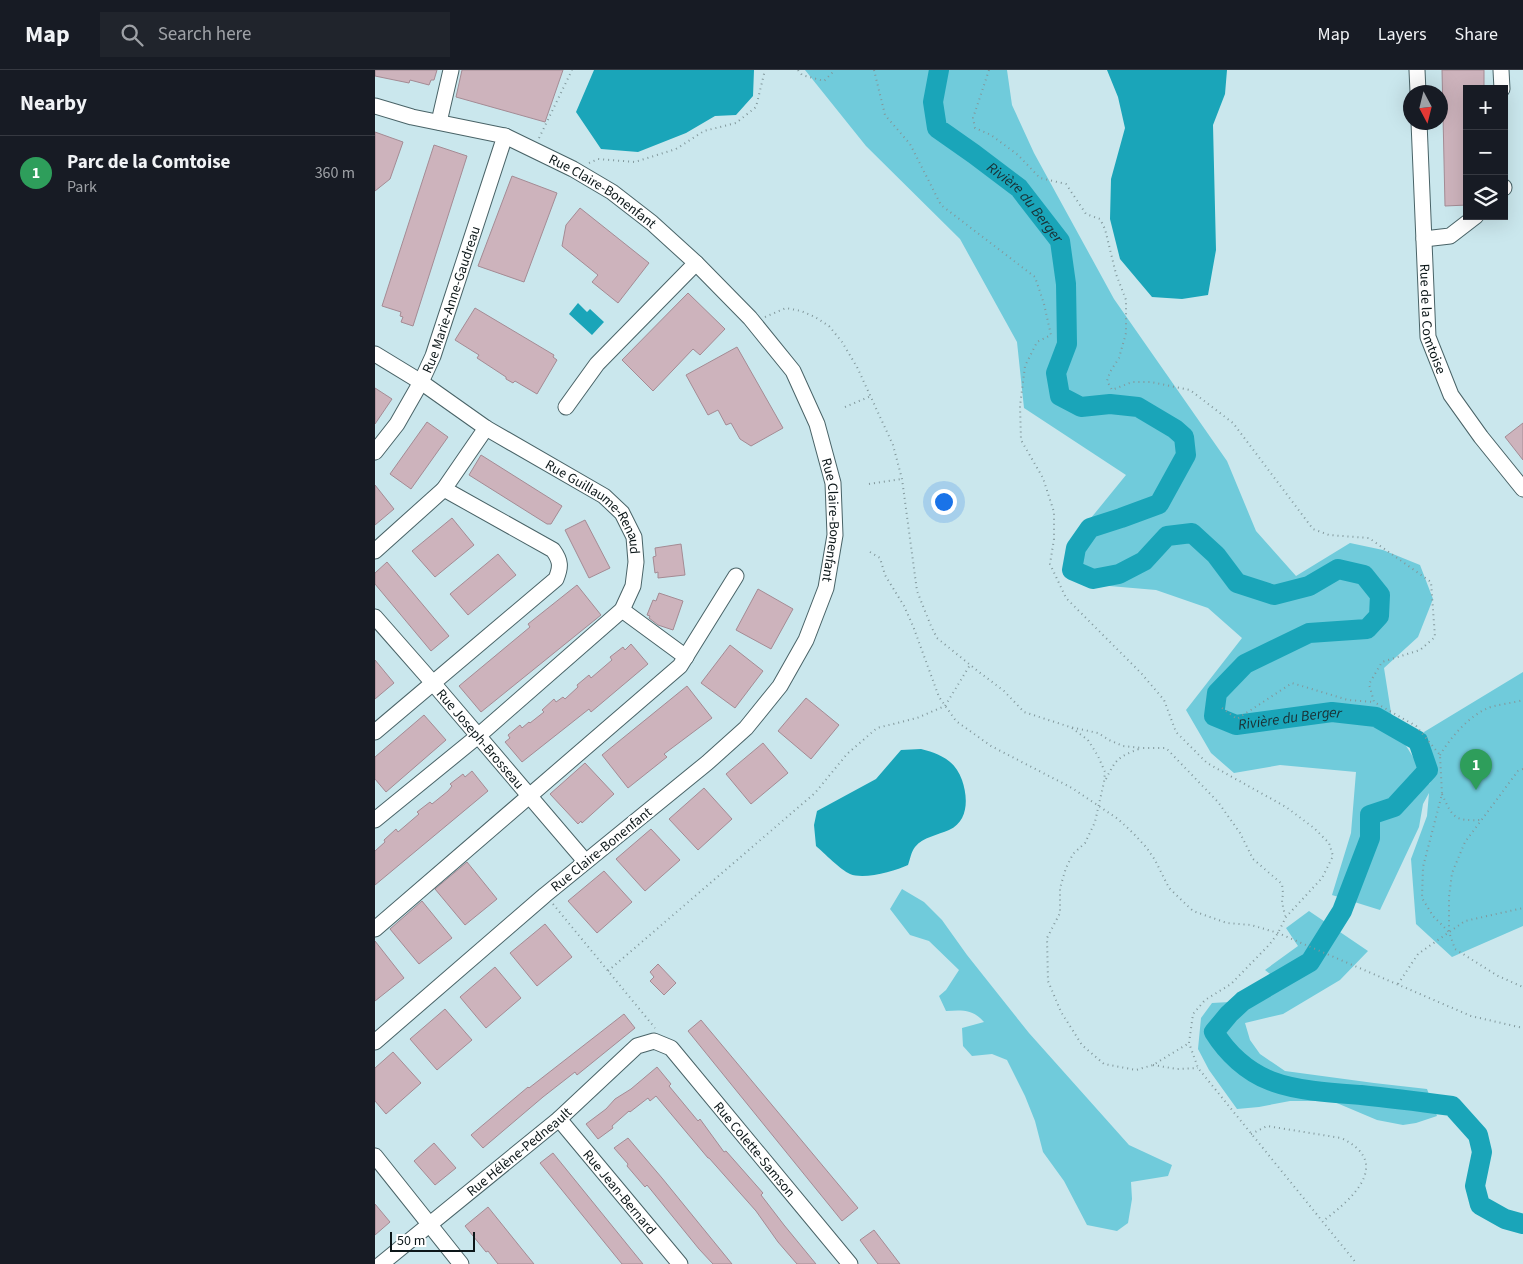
<!DOCTYPE html>
<html lang="en">
<head>
<meta charset="utf-8">
<style>
  body { margin:0; font-family:"Source Sans 3",sans-serif; background:#20242c; color:#f1f3f6 }
  .controls { position:absolute; right:15px; top:15px; display:grid; overflow:hidden; border-radius:0px; box-shadow:0 5px 20px #0002 }
  .controls button { width:45px; height:45px; display:grid; place-items:center; padding:0; border:0; border-bottom:1px solid #363941; background:#171b24; color:#f1f3f6; font:25px sans-serif }
  .compass { position:absolute; left:1028px; top:15px; width:45px; height:45px; border-radius:50%; background:#171b24; box-shadow:0 5px 20px #0002; rotate:173deg }
  .scale { position:absolute; left:15px; bottom:12px; width:85px; box-sizing:border-box; padding-left:5px; border:2px solid #0c1719; border-top:0; font-size:14px; line-height:18px; white-space:nowrap; color:#0c1719; -webkit-text-stroke:4px #fff; paint-order:stroke }
  .you { position:absolute; left:568px; top:431px; width:18px; height:18px; margin:-12px; border:4px solid #fff; border-radius:50%; background:#1a73e8; box-shadow:0 0 0 8px #1a73e833 }
  .badge { display:grid; place-items:center; width:32px; height:32px; border-radius:50%; background:#db2777; color:#fff; font-size:16px; font-weight:700 }
  .pin { position:absolute; translate:-50% -41px; filter:drop-shadow(0 1px 2px #0008) }
  .pin::after { content:''; position:absolute; top:26px; width:18px; height:15px; background:inherit; clip-path:polygon(0 0,100% 0,50% 100%) }
  .list { margin:0; padding:0; list-style:none }
  h2 { display:flex; justify-content:space-between; align-items:center; height:65px; margin:0; padding:0 20px; font-size:21px }
  h2 small { font-size:16px; font-weight:400; color:#9ea1a6 }
  .list li { display:grid; grid-template-columns:32px 1fr auto; gap:15px; align-items:center; box-sizing:border-box; height:75px; padding:0 20px; border-top:1px solid #363941 }
  .list b { display:block; font-size:19px; white-space:nowrap }
  .list p { margin:0; font-size:16px; white-space:nowrap; color:#9ea1a6 }
  .list em { font-size:16px; font-style:normal; color:#9ea1a6 }
  .icon { flex:none; width:28px; height:28px; fill:none; stroke:currentColor; stroke-width:2; stroke-linecap:round; stroke-linejoin:round }
  .map { position:relative; flex:none; width:1148px; height:1194px; overflow:hidden }
  header { display:flex; align-items:center; gap:30px; box-sizing:border-box; height:70px; padding:0 25px; background:#171b24; border-bottom:1px solid #363941 }
  header strong { font-size:24px }
  nav { display:flex; gap:28px; margin-inline-start:auto; font-size:18px }
  .search { width:350px; height:45px; background:#20242c; display:flex; align-items:center; gap:12px; box-sizing:border-box; padding:0 18px; border-radius:0px; color:#9ea1a6; font-size:19px }
  main { display:flex }
  aside { flex:1; background:#171b24 }
  .map>svg:first-child { display:block }
  .green { fill:#70cbdb }
  .water { fill:#1aa5b9 }
  .lines { fill:none; stroke-linecap:round; stroke-linejoin:round }
  .river { stroke:#1aa5b9; stroke-width:20 }
  .building { fill:#cdb3bc; stroke:#a48b94 }
  .minor-casing { stroke:#496367; stroke-width:17 }
  .path { stroke:#82989c; stroke-width:2; stroke-dasharray:1 4; stroke-linecap:butt }
  .minor { stroke:#fff; stroke-width:15 }
  .labels { text-anchor:middle; stroke-width:5; stroke-linejoin:round; paint-order:stroke }
  .street-label { font-size:14px; fill:#0c1719; stroke:#fff }
  .water-label { font-size:15px; font-style:italic; fill:#1a2f33; stroke:#fff }
</style>
</head>
<body>
<header>
<strong>Map</strong>
<div class="search"><svg class="icon" aria-label="search" viewBox="0 0 24 24"><circle cx="10" cy="10" r="6"/><path d="M15 15l6 6"/></svg>Search here</div>
<nav><a>Map</a><a>Layers</a><a>Share</a></nav>
</header>
<main>
<aside>
<h2>Nearby<small></small></h2>
<ul class="list">
<li><span class="badge" style="background:#2e9e5b">1</span><div><b>Parc de la Comtoise</b><p>Park</p></div><em>360 m</em></li>
</ul>
</aside>
<div class="map">
<svg width="1148" height="1194" viewBox="0 0 1148 1194">
  <rect width="100%" height="100%" fill="#cae7ed"/>
  <g class="green">
    <path d="M430,0H632L637,35L659,83L739,229L852,391L881,461L921,506L975,473L1008,480L1045,495L1058,529L1043,567L1009,598L1018,655L1055,714L1057,693L1049,662L1148,602V856L1077,887L1041,854L1036,789L1052,746L1054,723L1048,734L1044,757L1005,840L957,825L976,763L981,702L905,695L859,703L836,683L811,640L867,568L833,538L781,520L711,514L694,475L751,405L649,338L642,272L585,169L491,76Z"/>
    <path d="M527,819L549,832L567,850L592,885L654,963L754,1075L797,1095L793,1106L756,1112L757,1129L753,1153L742,1161L712,1155L689,1111L668,1082L660,1051L650,1026L632,990L617,984L597,986L588,976L587,958L609,952C598,939 587,940 571,941L564,926L571,920L584,900L554,871L535,865L515,839Z"/>
    <path d="M934,841L993,881L965,910L908,944L870,953L875,970L885,984L910,1001L999,1013L1052,1019L1062,1046L1041,1053L1028,1055L1002,1050L957,1031H915L884,1037L862,1039L834,1000L823,979L826,948L837,933L855,932L895,904L890,900L923,876L911,858Z"/>
  </g>
  <g class="water">
    <path d="M219,0H379L378,26L361,45L340,46L311,63L263,82L226,79L201,42Z"/>
    <path d="M732,0H852L850,24L838,55L841,180L833,225L807,229L777,227L745,189L735,149L736,109L750,58L743,27Z"/>
    <path d="M203,233L212,242L215,239L229,252L217,265L194,244Z"/>
    <path d="M546,679C565,684 580,690 587,710C593,727 594,751 574,760C563,765 548,767 540,777C536,782 535,790 533,795C520,801 489,810 475,804C466,800 449,783 441,776L439,755L442,741L501,709L526,680Z"/>
  </g>
  <g class="lines">
    <path class="river" id="s1" d="M564,0L558,32L562,58L599,84L644,118L685,171L691,214L692,274L681,303L685,326L706,337L735,334L763,337L800,359L809,367L811,385L784,434L746,448L715,458L701,478L697,500L718,509L744,504L769,491L792,466L817,463L841,485L862,513L899,525L934,516L963,499L989,505L1005,525L1004,546L992,559L934,563L870,594L842,623L839,646L861,655L957,642L1001,647L1043,671L1053,700L1019,737L995,745V768L967,841L935,892L868,931L854,944L839,962C852,983 872,1002 896,1011C922,1021 958,1023 986,1025C1016,1028 1047,1032 1077,1036L1103,1065L1107,1082L1100,1116L1105,1135L1130,1149L1148,1154"/>
  </g>
  <g class="building">
    <path d="M0,0H62L59,10H56L54,15L35,10L34,13L0,6Z"/>
    <path d="M87,0H188L170,52L81,27Z"/>
    <path d="M1067,0H1109V19H1092V135L1070,136Z"/>
    <path d="M0,62L28,72L15,109L0,121Z"/>
    <path d="M59,75L92,86L38,256L26,252L28,247L25,246L26,242L7,236Z"/>
    <path d="M137,106L182,123L149,212L103,196Z"/>
    <path d="M205,138L274,193L243,233L217,212L223,205L187,176L191,155Z"/>
    <path d="M313,223L350,259L325,285L318,279L278,321L247,290Z"/>
    <path d="M100,238L179,285L178,287L182,290L162,324L140,311L138,313L131,309V307L102,288L104,285L80,270Z"/>
    <path d="M362,277L408,358L376,376L365,369L356,353L351,355L343,340L333,345L311,305Z"/>
    <path d="M0,318L17,329L0,354Z"/>
    <path d="M52,352L73,367L36,419L15,404Z"/>
    <path d="M1148,353V390L1130,367Z"/>
    <path d="M106,385L187,436L176,454H172L94,405Z"/>
    <path d="M0,415L19,439L0,455Z"/>
    <path d="M77,448L99,475L60,507L37,481Z"/>
    <path d="M210,450L235,498L214,508L190,460Z"/>
    <path d="M306,474L310,505L283,508V502L280,503L278,487L281,486L280,478Z"/>
    <path d="M123,484L141,505L93,545L75,524Z"/>
    <path d="M12,492L74,566L56,581L0,514V503Z"/>
    <path d="M202,515L226,545L106,642L84,616L155,557L153,554Z"/>
    <path d="M383,519L418,539L396,579L361,560Z"/>
    <path d="M284,523L308,531L298,560L283,555L274,548L275,546L272,545L278,530L281,531Z"/>
    <path d="M256,574L273,594L216,642L214,639L147,692L130,672L135,668L133,665L145,655L147,658L154,652L155,653L169,642L167,640L179,629L181,632L188,627L190,629L203,617L202,615L214,605L216,608L237,590L235,587L248,577L250,580Z"/>
    <path d="M355,575L388,601L360,638L326,613Z"/>
    <path d="M0,590L19,613L0,629Z"/>
    <path d="M312,616L337,648L289,684L292,687L253,718L227,685Z"/>
    <path d="M431,628L464,655L436,689L403,661Z"/>
    <path d="M49,645L71,670L11,722L0,709V687Z"/>
    <path d="M388,673L413,703L376,734L351,704Z"/>
    <path d="M210,693L239,724L207,753L206,751L203,754L175,724Z"/>
    <path d="M97,701L113,721L0,815V781L10,772L9,770L21,759L23,762L44,744L42,742L55,732L57,734L73,721L77,716L75,714L88,704L90,707Z"/>
    <path d="M329,718L357,749L323,780L294,749Z"/>
    <path d="M276,759L305,790L270,821L241,789Z"/>
    <path d="M92,792L122,829L90,855L60,819Z"/>
    <path d="M229,801L257,832L222,863L193,831Z"/>
    <path d="M47,831L77,868L44,894L15,859Z"/>
    <path d="M170,854L197,887L162,916L135,883Z"/>
    <path d="M0,871L29,908L0,931Z"/>
    <path d="M283,894L301,913L289,925L275,911L279,907L275,902Z"/>
    <path d="M120,897L146,928L111,958L85,927Z"/>
    <path d="M70,939L97,970L62,1000L35,969Z"/>
    <path d="M249,944L260,958L202,1005L200,1002L168,1027L108,1078L96,1065L153,1017L154,1018Z"/>
    <path d="M326,950L483,1138L467,1151L313,961Z"/>
    <path d="M18,982L46,1013L11,1044L0,1031V998Z"/>
    <path d="M282,997L296,1014L294,1016L323,1051L325,1049L349,1082L351,1081L388,1123L386,1125L409,1155L441,1194H422L403,1172L381,1141L334,1088H333L281,1026L275,1031L273,1028L255,1042L254,1041L237,1056L238,1058L223,1069L211,1054L231,1039L240,1029L256,1019Z"/>
    <path d="M253,1068L287,1108L357,1194H338L324,1179L272,1115L270,1117L252,1096L253,1094L239,1078Z"/>
    <path d="M59,1073L81,1098L60,1115L39,1091Z"/>
    <path d="M178,1083L268,1194H247L165,1093Z"/>
    <path d="M0,1134L15,1152L0,1165Z"/>
    <path d="M113,1137L146,1178L159,1194H123L113,1181L111,1182L90,1156Z"/>
    <path d="M499,1160L525,1194H503L485,1170Z"/>
  </g>
  <g class="lines">
    <defs>
      <g id="minor">
        <path d="M1042,0L1043,22"/>
        <path d="M1126,0L1127,19"/>
        <path id="s2" d="M0,36L37,47L130,66L198,99L237,122L277,153L321,193L375,248L418,301L442,354L458,413L460,465L451,518L431,570L405,616L371,658L332,693L170,825L0,972"/>
        <path d="M64,52L76,0"/>
        <path id="s3" d="M1044,52L1053,267L1076,325L1106,367L1148,419"/>
        <path d="M1129,117V118"/>
        <path d="M1049,169L1075,166L1101,146"/>
        <path id="s4" d="M0,284L46,312L111,358L229,426L247,443L259,467L261,492L258,516L247,540L103,666L0,750"/>
        <path d="M191,337L222,294L321,193"/>
        <path id="s5" d="M0,382L22,354L46,312L58,286L130,66"/>
        <path d="M0,481L69,419L111,358"/>
        <path d="M247,540L311,587"/>
        <path id="s6" d="M0,547L58,613L210,791"/>
        <path d="M0,662L181,509C186,497 186,491 178,480L69,419"/>
        <path d="M0,859L305,596L361,506"/>
        <path id="s7" d="M184,1049L305,1194"/>
        <path d="M0,1086L86,1194"/>
        <path id="s8" d="M6,1194L184,1049L262,976L279,971L296,978L475,1194"/>
      </g>
    </defs>
    <use href="#minor" class="minor-casing"/>
    <g class="path">
      <path d="M423,0L427,5L449,11L460,0"/>
      <path d="M499,0L510,45L535,74L566,135L660,207L669,234L676,265L662,272L650,296L645,336L646,370L668,408L679,442V469L675,494L691,528L766,603L789,630L801,662L832,693L911,737L939,758L954,773L958,786L947,808L911,847L903,863L894,875L856,914L830,930L818,944L814,973L823,998L982,1194"/>
      <path d="M614,0L598,48L600,58L616,65L643,85L665,108L691,114L711,144L725,149L730,159L741,204L751,230V263L744,288L735,302L732,311L737,320L757,312H776L815,320L858,353L938,459L954,465L994,468L1056,512L1060,567L1045,580L1007,592L994,614L999,632L1041,656L1065,685L1067,724L1048,797L1047,828L1058,846L1074,862"/>
      <path d="M164,68L197,0"/>
      <path d="M214,93L223,89L260,92L301,79L329,61L361,53L381,37L390,0"/>
      <path d="M390,247L411,238L426,241L440,247L454,256L467,272L482,297L518,375L527,409L542,521L556,556L562,568L604,602L629,621L649,642L695,657L723,663L734,670L748,676L767,678H791L843,732L865,763L878,789L907,814L908,823L907,832L910,846"/>
      <path d="M470,337L496,326"/>
      <path d="M494,414L527,409"/>
      <path d="M495,482L505,488L510,505L529,536L538,556L564,627L581,651L616,676L697,718L743,749L758,763L771,777L780,790L794,818L818,841L852,853L876,855L903,863L1096,946L1148,958"/>
      <path d="M847,638L862,649L917,613L973,630L999,632"/>
      <path d="M697,658L713,670L723,686L730,702L729,712L720,752L710,773L698,784L691,798L685,818V843L672,868L673,911L686,942L707,975L729,994L761,1000L778,995L814,973"/>
      <path d="M1065,685C1075,668 1094,646 1113,638C1120,635 1138,633 1148,630"/>
      <path d="M1148,699L1143,701L1090,772L1077,803L1074,827V862L1080,879L1123,906L1148,917"/>
      <path d="M731,709C741,689 743,687 764,679"/>
      <path d="M1067,724C1078,749 1080,751 1107,750"/>
      <path d="M178,834L280,958"/>
      <path d="M233,901L440,723L472,684L502,658L542,648L570,636L595,595"/>
      <path d="M1023,914L1043,884L1090,851L1148,838"/>
      <path d="M778,995L802,999L823,998"/>
      <path d="M876,1064L892,1056L966,1068C1019,1093 976,1130 948,1151"/>
    </g>
    <use href="#minor" class="minor"/>
  </g>
  <g class="labels">
    <g class="street-label">
      <text dy="5" stroke="none"><textPath href="#s2" startOffset="246">Rue Claire-Bonenfant</textPath></text>
      <text dy="5" stroke="none"><textPath href="#s5" startOffset="172">Rue Marie-Anne-Gaudreau</textPath></text>
      <text dy="5" stroke="none"><textPath href="#s3" startOffset="198">Rue de la Comtoise</textPath></text>
      <text dy="5" stroke="none"><textPath href="#s4" startOffset="271">Rue Guillaume-Renaud</textPath></text>
      <text dy="5" stroke="none"><textPath href="#s2" startOffset="666">Rue Claire-Bonenfant</textPath></text>
      <text dy="5" stroke="none"><textPath href="#s6" startOffset="161">Rue Joseph-Brosseau</textPath></text>
      <text transform="translate(226 779) rotate(-39)" y="5">Rue Claire-Bonenfant</text>
      <text dy="5" stroke="none"><textPath href="#s8" startOffset="504">Rue Colette-Samson</textPath></text>
      <text dy="5" stroke="none"><textPath href="#s8" startOffset="178">Rue Hélène-Pedneault</textPath></text>
      <text dy="5" stroke="none"><textPath href="#s7" startOffset="95">Rue Jean-Bernard</textPath></text>
    </g>
    <g class="water-label">
      <text dy="5" stroke="none"><textPath href="#s1" startOffset="175">Rivière du Berger</textPath></text>
      <text dy="5" stroke="none"><textPath href="#s1" startOffset="1390">Rivière du Berger</textPath></text>
    </g>
  </g>
</svg>
<div class="controls">
<button>+</button>
<button>−</button>
<button><svg class="icon" aria-label="layers" viewBox="0 0 24 24"><path d="M12 4l9 5-9 5-9-5zM3 14l9 5 9-5"/></svg></button>
</div>
<svg class="compass" viewBox="-18 -18 36 36"><path d="M0-13l5 13h-10z" fill="#e53935"/><path d="M0 13l5-13h-10z" fill="#9ea1a6"/></svg>
<div class="scale">50 m</div>
<div class="you"></div>
<div class="pin badge" style="left:1101px;top:720px;background:#2e9e5b">1</div>
</div>
</main>
</body>
</html>
